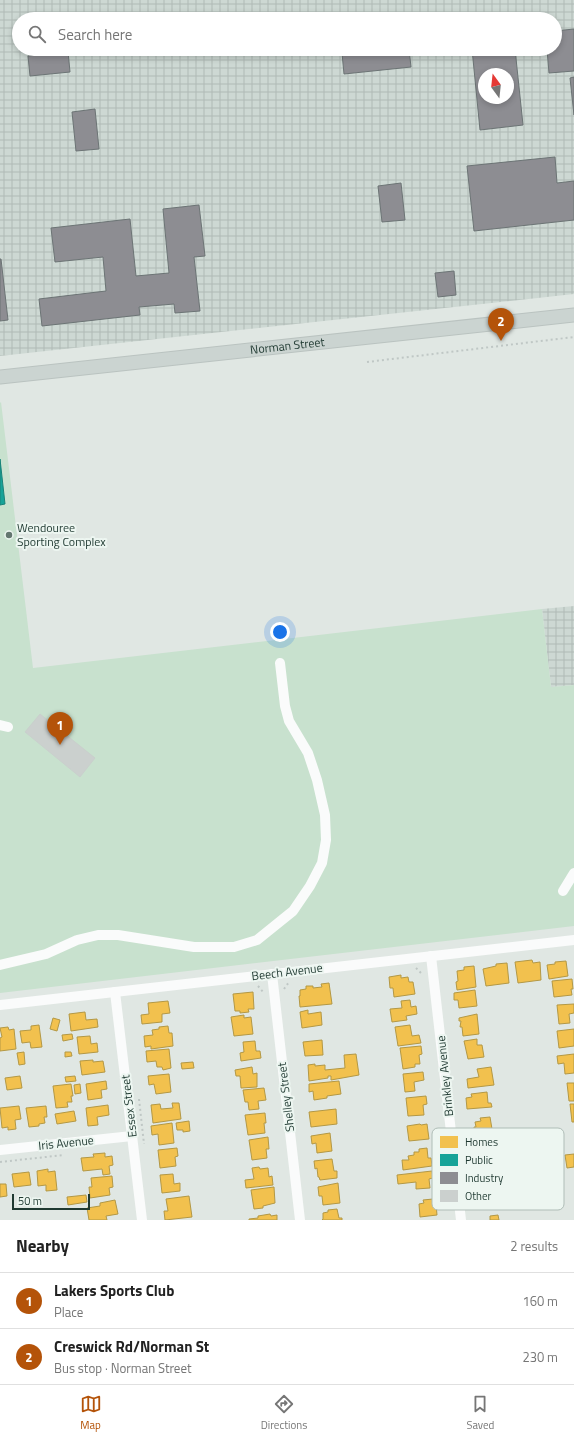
<!DOCTYPE html>
<html lang="en">
<head>
<meta charset="utf-8">
<style>
  body { margin:0; font-family:"Titillium Web",sans-serif; background:#f6f6f6; color:#222 }
  .compass { position:absolute; left:478px; top:68px; width:36px; height:36px; border-radius:50%; background:#fff; box-shadow:0 2px 6px #0003; rotate:345deg }
  .scale { position:absolute; left:12px; bottom:10px; width:78px; box-sizing:border-box; padding-left:4px; border:2px solid #1f3931; border-top:0; font-size:11px; line-height:14px; white-space:nowrap; color:#1f3931; -webkit-text-stroke:3px #edf6f1; paint-order:stroke }
  .you { position:absolute; left:280px; top:632px; width:14px; height:14px; margin:-10px; border:3px solid #fff; border-radius:50%; background:#1a73e8; box-shadow:0 0 0 6px #1a73e833 }
  .badge { display:grid; place-items:center; width:26px; height:26px; border-radius:50%; background:#b45309; color:#fff; font-size:13px; font-weight:700 }
  .pin { position:absolute; translate:-50% -33px; filter:drop-shadow(0 1px 2px #0008) }
  .pin::after { content:''; position:absolute; top:21px; width:14px; height:12px; background:inherit; clip-path:polygon(0 0,100% 0,50% 100%) }
  .list { margin:0; padding:0; list-style:none }
  h2 { display:flex; justify-content:space-between; align-items:center; height:52px; margin:0; padding:0 16px; font-size:17px }
  h2 small { font-size:13px; font-weight:400; color:#767676 }
  .list li { display:grid; grid-template-columns:26px 1fr auto; gap:12px; align-items:center; box-sizing:border-box; height:56px; padding:0 16px; border-top:1px solid #e0e0e0 }
  .list b { display:block; font-size:15px; white-space:nowrap }
  .list p { margin:0; font-size:13px; white-space:nowrap; color:#767676 }
  .list em { font-size:13px; font-style:normal; color:#767676 }
  .icon { flex:none; width:22px; height:22px; fill:none; stroke:currentColor; stroke-width:2; stroke-linecap:round; stroke-linejoin:round }
  .map { position:relative; flex:none; width:574px; height:1220px; overflow:hidden }
  .search { position:absolute; background:#fff; box-shadow:0 2px 6px #0003; left:12px; right:12px; top:12px; height:44px; display:flex; align-items:center; gap:10px; box-sizing:border-box; padding:0 14px; border-radius:22px; color:#767676; font-size:15px }
  .sheet { height:164px; background:#fff }
  nav { display:flex; justify-content:space-around; align-items:center; box-sizing:border-box; height:56px; border-top:1px solid #e0e0e0; background:#fff; font-size:11px; color:#767676 }
  nav a { display:grid; justify-items:center; gap:2px }
  nav .on { color:#b45309 }
  .map>svg:first-child { display:block }
  .industrial { fill:url(#industrial-grid); fill-rule:evenodd }
  .garden { fill:#c8e1ce }
  .homes { fill:#f2c14e; stroke:#b39845 }
  .public { fill:#17a398; stroke:#198379 }
  .industry { fill:#8d8d92; stroke:#6c7475; fill-rule:evenodd }
  .building { fill:#cbd0ce; stroke:#c9d0cc }
  .lines { fill:none; stroke-linecap:round; stroke-linejoin:round }
  .major-casing { stroke:#bac3c0; stroke-width:15 }
  .path { stroke:#bfc7c5; stroke-width:2; stroke-dasharray:2 3; stroke-linecap:butt }
  .minor { stroke:#fafbfb; stroke-width:10 }
  .major { stroke:#cbd4d1; stroke-width:13 }
  .poi-dot { fill:#63766f; stroke:#edf6f1; stroke-width:1.5 }
  .labels { text-anchor:middle; stroke-width:4; stroke-linejoin:round; paint-order:stroke }
  .street-label { font-size:12px; fill:#1f3931; stroke:#edf6f1 }
  .poi-label { font-size:12px; fill:#1f3931; stroke:#edf6f1; text-anchor:start }
  .key { fill:#edf6f1; stroke:#afbdb7; stroke-width:1 }
  .key-label { font-size:11px; fill:#1f3931 }
</style>
</head>
<body>
<div class="map">
<svg width="574" height="1220" viewBox="0 0 574 1220">
  <defs>
    <pattern id="industrial-grid" width="8" height="8" patternUnits="userSpaceOnUse"><rect width="8" height="8" fill="#cdd8d3"/><path d="M0 4h8M4 0v8" fill="none" stroke="#b0bab6"/></pattern>
  </defs>
  <rect width="100%" height="100%" fill="#e0e7e3"/>
  <g class="industrial">
    <path d="M0,0H574V294L0,356ZM19,19H555V49H19ZM484,74H508V98H484Z"/>
    <path d="M574,606V685L551,687L542,609Z"/>
  </g>
  <path class="garden" d="M1,402L33,668L542,609L551,687L574,685V926L0,993V403Z"/>
  <g class="homes">
    <path d="M532,960L533,963L540,962L541,980L518,983L515,962Z"/>
    <path d="M566,961L568,976L549,979L547,965L555,964V962Z"/>
    <path d="M507,963L509,983L486,986L483,969L496,966V964Z"/>
    <path d="M474,966L476,987L457,990L456,982L458,981L457,971L464,970V967Z"/>
    <path d="M401,975V978L408,977L409,982H413L415,994L394,997L393,988H390L389,977Z"/>
    <path d="M572,979L573,989H571L572,995L554,997L552,981Z"/>
    <path d="M329,983L332,1004L300,1007L299,996H300V990L306,989V986H313V988L322,987L321,984Z"/>
    <path d="M475,990L477,1006L459,1008L458,1000H454V993Z"/>
    <path d="M253,992L254,1009H248L249,1012L240,1013V1011H235L233,994Z"/>
    <path d="M410,1000L411,1007L416,1006L417,1014L406,1016L407,1020L392,1022L390,1009L402,1008L401,1001Z"/>
    <path d="M168,1001L170,1013L162,1014V1022L142,1024L141,1015L149,1014L148,1003Z"/>
    <path d="M574,1004V1013L569,1014L570,1023L559,1024L557,1005Z"/>
    <path d="M308,1010V1014L321,1012L322,1025L302,1028L300,1012Z"/>
    <path d="M85,1012L86,1020L97,1019L98,1027L71,1031L69,1014Z"/>
    <path d="M477,1014L479,1034L463,1036L462,1027H460L461,1021H459V1018Z"/>
    <path d="M244,1015V1018L251,1017L253,1034L234,1036L231,1017Z"/>
    <path d="M53,1018L60,1020L57,1031L50,1029Z"/>
    <path d="M39,1025L42,1047L31,1048L30,1042L22,1043L20,1031L31,1030V1026Z"/>
    <path d="M410,1025L412,1036L419,1035L421,1043L398,1046L395,1027Z"/>
    <path d="M168,1026L169,1033H172L173,1046L151,1049V1046L145,1047L144,1036L153,1035L152,1030L159,1029V1027Z"/>
    <path d="M8,1027L9,1030L14,1029L16,1049L0,1051V1038L2,1037L0,1028Z"/>
    <path d="M574,1029V1046L559,1048L557,1031Z"/>
    <path d="M72,1034L73,1039L63,1041L62,1035Z"/>
    <path d="M90,1036L91,1044L97,1043L98,1052L79,1054L77,1037Z"/>
    <path d="M477,1039V1045H482L484,1057L468,1059L464,1041Z"/>
    <path d="M322,1040L323,1055L305,1056L303,1042Z"/>
    <path d="M255,1041L256,1051H260L261,1058L241,1061L240,1053L244,1052L243,1042Z"/>
    <path d="M421,1046L422,1054L419,1055L420,1064H415V1067L403,1069L400,1048Z"/>
    <path d="M169,1049L171,1068L163,1070L162,1067H157L156,1061L147,1062L146,1051Z"/>
    <path d="M24,1052L25,1064L19,1065L17,1053Z"/>
    <path d="M65,1052H71L72,1056L65,1057Z"/>
    <path d="M356,1054L359,1075L331,1080V1076H328V1078L309,1081L308,1065L315,1064V1066L325,1065V1070L345,1068L344,1055Z"/>
    <path d="M574,1054V1073L565,1074L564,1063L558,1064L557,1056Z"/>
    <path d="M93,1060V1062L103,1061L105,1072L82,1075L80,1061Z"/>
    <path d="M193,1062L194,1068L182,1069L181,1063Z"/>
    <path d="M252,1067L253,1074L257,1073V1087L241,1088L240,1076H236L235,1070Z"/>
    <path d="M491,1067L494,1085L468,1088L467,1079L479,1077L477,1069Z"/>
    <path d="M423,1072L424,1080L414,1082L415,1091L405,1092L403,1074Z"/>
    <path d="M169,1074L171,1092L156,1094L154,1084L149,1085L148,1076Z"/>
    <path d="M20,1076L22,1088L7,1090L5,1078Z"/>
    <path d="M75,1076L76,1081L66,1082L65,1077Z"/>
    <path d="M106,1081L107,1089L101,1090L102,1098L88,1100L86,1084Z"/>
    <path d="M339,1081L341,1094L327,1096V1098L314,1100L313,1091L309,1092V1084Z"/>
    <path d="M567,1083H574V1101H569Z"/>
    <path d="M71,1084L73,1096H71L72,1102H67L68,1107L56,1108L53,1086Z"/>
    <path d="M80,1084L81,1093L75,1094L74,1085Z"/>
    <path d="M264,1088L266,1100L258,1101L259,1109L249,1110L248,1102H245L243,1090Z"/>
    <path d="M487,1092L488,1103H491L492,1107L467,1109L466,1098L472,1097L471,1094Z"/>
    <path d="M426,1096L427,1104L423,1105L424,1115L408,1116L406,1098Z"/>
    <path d="M172,1103H179L181,1119L153,1123L151,1105L160,1104L161,1109L173,1108Z"/>
    <path d="M570,1104H574V1122H572Z"/>
    <path d="M108,1105L109,1115L97,1117L98,1125L88,1126L86,1108Z"/>
    <path d="M19,1106L21,1119L15,1120L16,1129L8,1130V1127L2,1128L0,1108Z"/>
    <path d="M46,1106L47,1117H44L45,1123L39,1124V1126L29,1127L26,1108Z"/>
    <path d="M336,1109L337,1124L311,1127L309,1112Z"/>
    <path d="M74,1111L76,1121L57,1124L55,1114Z"/>
    <path d="M265,1113L266,1123H264L265,1133L248,1135L245,1115Z"/>
    <path d="M490,1117L493,1135L475,1137L474,1127H476L475,1122L481,1121L480,1118Z"/>
    <path d="M189,1121L190,1131L183,1132V1130H177L176,1123Z"/>
    <path d="M172,1123L174,1143L159,1145L158,1134L152,1135L151,1126Z"/>
    <path d="M420,1124L421,1125L427,1124L429,1139L409,1141L407,1126Z"/>
    <path d="M330,1133L332,1151L317,1153L316,1143L312,1144L311,1136Z"/>
    <path d="M268,1137L269,1149H266L267,1158L252,1160L249,1140Z"/>
    <path d="M177,1148L178,1156L175,1157L176,1166L160,1168L158,1150Z"/>
    <path d="M427,1148L428,1158H431L432,1166L403,1170L402,1160H409L408,1156L414,1155V1152H419V1149Z"/>
    <path d="M105,1153V1157L112,1156L113,1165L109,1166L110,1174L103,1175L102,1169L83,1171L81,1158L94,1157L93,1154Z"/>
    <path d="M574,1154V1167L567,1168L565,1155Z"/>
    <path d="M332,1159L334,1171H337V1178L320,1180L319,1177H318L317,1168L315,1169L314,1161Z"/>
    <path d="M259,1167L260,1169L268,1168L269,1177L272,1176L273,1185L246,1188L245,1180L254,1179L252,1168Z"/>
    <path d="M48,1169V1172L55,1171L57,1190L46,1191V1185L38,1186L37,1171Z"/>
    <path d="M432,1171L433,1178L429,1179L430,1188L416,1189V1182L398,1184L397,1175Z"/>
    <path d="M29,1172L31,1185L14,1187L12,1174Z"/>
    <path d="M173,1174L174,1184L180,1183V1191L162,1193L160,1175Z"/>
    <path d="M112,1176L113,1187L109,1188L110,1195L90,1198L89,1187H92L91,1178Z"/>
    <path d="M338,1183L340,1203L323,1205L322,1196H319L318,1187Z"/>
    <path d="M0,1184H6L7,1196L0,1197Z"/>
    <path d="M274,1187L275,1203L263,1206V1208L254,1209L251,1190Z"/>
    <path d="M86,1195L87,1202L68,1205L67,1197Z"/>
    <path d="M189,1196L192,1217L165,1220L164,1211H168L166,1199Z"/>
    <path d="M433,1199V1204H436L437,1215L420,1217L419,1204L424,1203L423,1200Z"/>
    <path d="M115,1200L118,1214L106,1216L107,1220H89L87,1208L100,1206V1203Z"/>
    <path d="M337,1209L339,1218H342V1220H322L323,1219V1213L328,1212V1210Z"/>
    <path d="M270,1214L271,1216L277,1215V1220H249V1219L258,1218V1216Z"/>
    <path d="M498,1215L499,1220H490V1216Z"/>
  </g>
  <path class="public" d="M0,459L5,504L0,505Z"/>
  <g class="industry">
    <path d="M574,29V71L549,73L547,49H555V31Z"/>
    <path d="M380,49H409L411,67L344,74L342,53Z"/>
    <path d="M472,49H515L523,125L480,130ZM484,74H508V98H484Z"/>
    <path d="M68,51L70,72L30,76L28,56Z"/>
    <path d="M574,77V115L570,78Z"/>
    <path d="M95,109L99,149L76,151L72,112Z"/>
    <path d="M555,157L557,183L574,181V220L474,231L467,166Z"/>
    <path d="M401,183L405,220L382,222L378,186Z"/>
    <path d="M199,205L205,256L194,257L200,311L175,313L174,304L139,307L140,315L42,326L39,299L106,291L103,257L55,262L51,228L130,219L136,276L169,273L163,209Z"/>
    <path d="M0,259H1L8,320L0,321Z"/>
    <path d="M454,271L456,295L438,297L435,273Z"/>
  </g>
  <path class="building" d="M40,714L95,758L80,777L25,732Z"/>
  <g class="lines">
    <defs>
      <g id="major">
        <path id="s1" d="M0,377L574,315"/>
      </g>
    </defs>
    <use href="#major" class="major-casing"/>
    <g class="path">
      <path d="M367,362L574,337"/>
      <path d="M416,968L422,974"/>
      <path d="M258,986L264,993"/>
      <path d="M284,989L289,982"/>
      <path d="M139,1099L144,1144"/>
      <path d="M0,1162L64,1155"/>
    </g>
    <g class="minor">
      <path d="M0,725L8,727"/>
      <path d="M563,891L574,873"/>
      <path d="M431,956L461,1220"/>
      <path d="M0,965L46,954L77,940L98,935H118L194,947H234L257,940L293,911L310,886L322,863L326,840L325,815L317,780L308,753L289,721L285,706L280,663"/>
      <path d="M272,974L300,1220"/>
      <path d="M115,992L142,1220"/>
      <path d="M0,1005L574,940"/>
      <path d="M0,1150L132,1136"/>
    </g>
    <use href="#major" class="major"/>
  </g>
  <circle class="poi-dot" cx="9" cy="535" r="4"/>
  <g class="labels">
    <g class="street-label">
      <text dy="4" stroke="none"><textPath href="#s1" startOffset="289">Norman Street</textPath></text>
      <text transform="translate(287 972) rotate(-7)" y="4">Beech Avenue</text>
      <text transform="translate(445 1076) rotate(-96)" y="4">Brinkley Avenue</text>
      <text transform="translate(286 1097) rotate(-97)" y="4">Shelley Street</text>
      <text transform="translate(129 1106) rotate(-97)" y="4">Essex Street</text>
      <text transform="translate(66 1143) rotate(-6)" y="4">Iris Avenue</text>
    </g>
    <g class="poi-label">
      <text x="17" y="532">Wendouree<tspan x="17" dy="14">Sporting Complex</tspan></text>
    </g>
  </g>
  <rect x="432" y="1128" width="132" height="82" rx="6" class="key"/>
  <rect x="440" y="1136" width="18" height="12" fill="#f2c14e"/>
  <rect x="440" y="1154" width="18" height="12" fill="#17a398"/>
  <rect x="440" y="1172" width="18" height="12" fill="#8d8d92"/>
  <rect x="440" y="1190" width="18" height="12" fill="#cbd0ce"/>
  <g class="key-label">
    <text x="465" y="1146">Homes</text>
    <text x="465" y="1164">Public</text>
    <text x="465" y="1182">Industry</text>
    <text x="465" y="1200">Other</text>
  </g>
</svg>
<svg class="compass" viewBox="-18 -18 36 36"><path d="M0-13l5 13h-10z" fill="#e53935"/><path d="M0 13l5-13h-10z" fill="#767676"/></svg>
<div class="scale">50 m</div>
<div class="you"></div>
<div class="pin badge" style="left:60px;top:745px">1</div>
<div class="pin badge" style="left:501px;top:341px">2</div>
<div class="search"><svg class="icon" aria-label="search" viewBox="0 0 24 24"><circle cx="10" cy="10" r="6"/><path d="M15 15l6 6"/></svg>Search here</div>
</div>
<section class="sheet">
<h2>Nearby<small>2 results</small></h2>
<ul class="list">
<li><span class="badge">1</span><div><b>Lakers Sports Club</b><p>Place</p></div><em>160 m</em></li>
<li><span class="badge">2</span><div><b>Creswick Rd/Norman St</b><p>Bus stop · Norman Street</p></div><em>230 m</em></li>
</ul>
</section>
<nav>
<a class="on"><svg class="icon" aria-label="map" viewBox="0 0 24 24"><path d="M3 6l6-2 6 2 6-2v14l-6 2-6-2-6 2zM9 4v14M15 6v14"/></svg>Map</a>
<a><svg class="icon" aria-label="directions" viewBox="0 0 24 24"><path d="M12 3l9 9-9 9-9-9zM9 14v-3h6M13 9l2 2-2 2"/></svg>Directions</a>
<a><svg class="icon" aria-label="saved" viewBox="0 0 24 24"><path d="M7 4h10v16l-5-4-5 4z"/></svg>Saved</a>
</nav>
</body>
</html>
